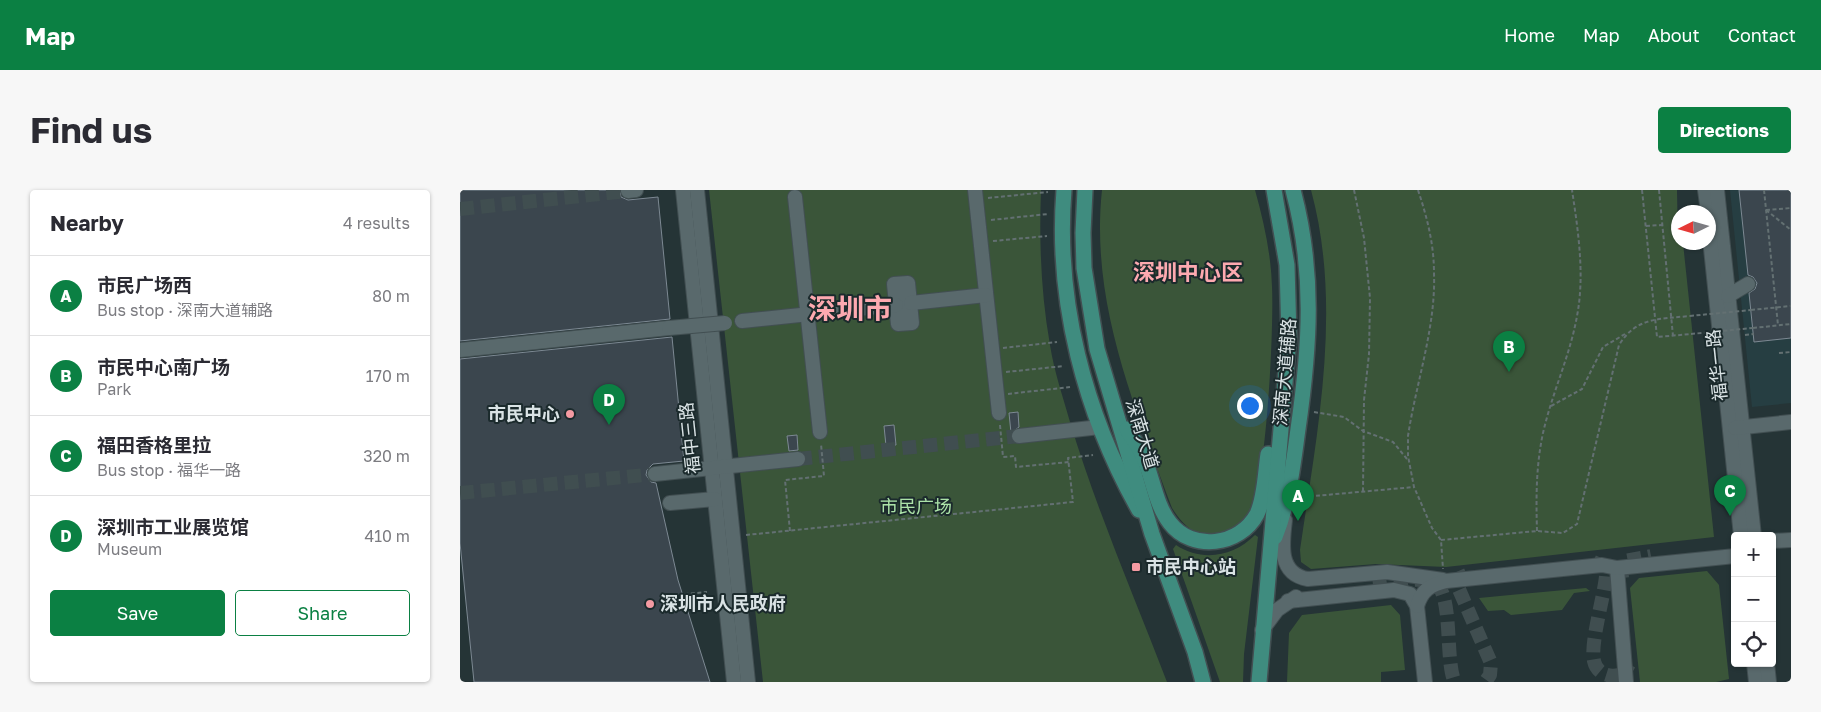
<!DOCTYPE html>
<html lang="en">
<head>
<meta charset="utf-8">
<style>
  body { margin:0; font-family:"Golos Text","Noto Sans SC",sans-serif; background:#f7f7f7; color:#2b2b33 }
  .controls { position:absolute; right:15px; bottom:15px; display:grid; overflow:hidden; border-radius:5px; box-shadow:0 1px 4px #0004 }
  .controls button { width:45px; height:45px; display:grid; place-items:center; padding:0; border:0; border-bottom:1px solid #e1e1e2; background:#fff; color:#2b2b33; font:25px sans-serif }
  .compass { position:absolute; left:1211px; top:15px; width:45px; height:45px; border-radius:50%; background:#fff; box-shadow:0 1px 4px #0004; rotate:265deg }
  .you { position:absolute; left:789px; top:215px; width:18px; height:18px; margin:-12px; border:4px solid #fff; border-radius:50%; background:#1a73e8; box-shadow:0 0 0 8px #1a73e833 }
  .badge { display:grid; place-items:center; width:32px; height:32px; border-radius:50%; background:#0b8043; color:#fff; font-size:16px; font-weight:700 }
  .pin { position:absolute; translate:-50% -41px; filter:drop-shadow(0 1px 2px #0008) }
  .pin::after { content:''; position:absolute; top:26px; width:18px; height:15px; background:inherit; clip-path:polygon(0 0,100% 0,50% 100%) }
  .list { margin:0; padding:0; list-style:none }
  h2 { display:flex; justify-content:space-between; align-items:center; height:65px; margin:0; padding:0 20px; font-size:21px }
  h2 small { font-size:16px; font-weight:400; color:#7c7c81 }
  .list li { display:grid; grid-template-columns:32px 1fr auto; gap:15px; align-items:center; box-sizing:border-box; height:80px; padding:0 20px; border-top:1px solid #e1e1e2 }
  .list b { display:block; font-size:19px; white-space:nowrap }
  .list p { margin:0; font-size:16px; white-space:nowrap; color:#7c7c81 }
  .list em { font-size:16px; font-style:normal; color:#7c7c81 }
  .actions { display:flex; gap:10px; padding:15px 20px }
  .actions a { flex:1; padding:11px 0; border:1px solid #0b8043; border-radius:5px; text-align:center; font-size:18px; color:#0b8043 }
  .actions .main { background:#0b8043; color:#fff }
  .icon { flex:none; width:28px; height:28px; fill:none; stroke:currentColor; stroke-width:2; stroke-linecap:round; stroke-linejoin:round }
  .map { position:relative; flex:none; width:1331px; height:492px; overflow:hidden; border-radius:5px }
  header { display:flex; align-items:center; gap:30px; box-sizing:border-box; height:70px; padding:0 25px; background:#0b8043; color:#fff }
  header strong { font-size:24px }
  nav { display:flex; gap:28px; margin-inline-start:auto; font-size:18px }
  .intro { display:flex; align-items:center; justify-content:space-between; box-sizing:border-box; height:120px; padding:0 30px }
  h1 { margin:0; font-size:35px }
  .button { padding:12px 22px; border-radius:5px; background:#0b8043; color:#fff; font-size:18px; font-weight:700 }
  main { display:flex; gap:30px; padding:0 30px }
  aside { flex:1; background:#fff; border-radius:5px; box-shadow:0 1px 4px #0004 }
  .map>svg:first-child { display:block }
  .built { fill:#263e42 }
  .green { fill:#3a5539 }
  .building { fill:#3b464e; stroke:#7d8993 }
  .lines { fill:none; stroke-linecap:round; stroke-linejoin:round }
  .minor-tunnel { stroke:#404e50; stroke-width:14; stroke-dasharray:14 7; stroke-linecap:butt }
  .minor-casing { stroke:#424f52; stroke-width:16 }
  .major-casing { stroke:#424f52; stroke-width:18 }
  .path { stroke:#637072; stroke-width:2; stroke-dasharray:4 2.5; stroke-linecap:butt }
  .minor { stroke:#59696c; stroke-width:14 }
  .major { stroke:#3f8c7f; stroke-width:15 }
  .minor-bridge-casing { stroke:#424f52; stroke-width:16; stroke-linecap:butt }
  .path-bridge { stroke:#637072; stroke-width:2; stroke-dasharray:4 2.5; stroke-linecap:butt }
  .minor-bridge { stroke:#59696c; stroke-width:14 }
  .poi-dot { fill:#f49aa2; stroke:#1b2a2c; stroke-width:2 }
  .labels { text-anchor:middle; stroke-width:4; stroke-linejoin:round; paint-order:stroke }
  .street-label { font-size:18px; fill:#dae3e5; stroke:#1b2a2c }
  .poi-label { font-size:18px; font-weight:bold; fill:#dae3e5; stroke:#1b2a2c; text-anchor:start }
  .park-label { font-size:18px; fill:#ace3a8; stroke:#1b2a2c }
  .district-label { font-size:22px; font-weight:bold; fill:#fda9b0; stroke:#1b2a2c }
  .town-label { font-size:28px; font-weight:bold; fill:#fda9b0; stroke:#1b2a2c }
</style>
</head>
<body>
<header>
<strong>Map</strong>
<nav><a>Home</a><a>Map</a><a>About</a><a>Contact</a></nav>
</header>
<div class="intro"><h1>Find us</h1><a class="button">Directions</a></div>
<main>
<aside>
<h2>Nearby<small>4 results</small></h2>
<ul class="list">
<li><span class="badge">A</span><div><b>市民广场西</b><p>Bus stop · 深南大道辅路</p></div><em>80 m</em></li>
<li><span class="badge">B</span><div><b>市民中心南广场</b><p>Park</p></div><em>170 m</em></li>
<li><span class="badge">C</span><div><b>福田香格里拉</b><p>Bus stop · 福华一路</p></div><em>320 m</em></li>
<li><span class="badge">D</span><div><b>深圳市工业展览馆</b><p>Museum</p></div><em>410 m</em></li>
</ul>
<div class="actions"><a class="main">Save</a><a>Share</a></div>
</aside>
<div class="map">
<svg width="1331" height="492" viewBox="0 0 1331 492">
  <rect width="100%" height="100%" fill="#253436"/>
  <path class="built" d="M1270,0H1331V213L1292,217Z"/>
  <g class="green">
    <path d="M249,0H581C579,52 581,104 590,155C594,181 603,207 610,232C637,321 674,406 707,492H303Z"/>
    <path d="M642,0H795C804,32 811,64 812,97C814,133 807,311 785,332C779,337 766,343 757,344C735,348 723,335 712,318C674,215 630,112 642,0Z"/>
    <path d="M851,0H1217L1218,52L1223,53L1254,347L986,377L916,374L851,379L841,372L840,360C857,242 883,118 851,0Z"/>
    <path d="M795,345L798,347L784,464L783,492H760L713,359L716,355C742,372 773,367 795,345Z"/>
    <path d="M1247,381L1259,395L1269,489L1256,492H1180L1170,398L1179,388Z"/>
    <path d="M1126,398L1130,401L1114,403L1102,420L1051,425L1044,420L1028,421L1019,408Z"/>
    <path d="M931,415L940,425L945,480L921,482V492H827L829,443L842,425Z"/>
  </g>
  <g class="building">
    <path d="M0,0H160L161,7L168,10L198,7L210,129L0,151Z"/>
    <path d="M1279,0H1331V148L1294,152L1289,103L1295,99L1297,93L1293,87L1288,85Z"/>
    <path d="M212,147L224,271L193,274L187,280L186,285L191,292L196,293L218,390L250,492H14L0,353V169Z"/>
    <path d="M558,222L559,237L551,243L549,223Z"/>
    <path d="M434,235L436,255L426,256L424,236Z"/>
    <path d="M337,245L338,260L329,261L327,246Z"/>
  </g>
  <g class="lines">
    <g class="minor-tunnel">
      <path d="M0,19L168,1"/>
      <path d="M338,269L559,246"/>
      <path d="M0,303L195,284"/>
      <path d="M1133,372L1142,376L1146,386C1144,407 1130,453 1134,471C1137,485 1152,489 1164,483L1169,474"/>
      <path d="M1007,385L998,389V397L1031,473L1030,485L1025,492"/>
      <path d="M1162,388L1161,377L1165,371L1191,366"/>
      <path d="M913,395C931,393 954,387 971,391C995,396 984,472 995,492"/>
    </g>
    <defs>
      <g id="minor">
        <path d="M223,0L274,492"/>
        <path d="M237,0L288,492"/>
        <path d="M515,0L539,223"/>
        <path d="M1245,0L1248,22"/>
        <path d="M1257,0L1294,346"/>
        <path d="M168,1L176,0"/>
        <path d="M335,7L360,242"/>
        <path d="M1248,30L1281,346"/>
        <path d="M448,93L452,133L438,134L434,94Z"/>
        <path d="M1268,106L1288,94"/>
        <path d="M451,113L526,105"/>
        <path d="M282,131L436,115"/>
        <path d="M0,160L209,138"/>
        <path d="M1275,238L1331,232"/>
        <path d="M559,246L640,237"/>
        <path d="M195,284L338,269"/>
        <path d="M210,313L255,309"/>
        <path d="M825,330C822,354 818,384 848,389L927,382L983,390"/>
        <path d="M1312,351L1331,350"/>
        <path d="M1157,378L1166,492"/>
        <path d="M828,411L934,400L950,404L957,416L965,492"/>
        <path d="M957,416C962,400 970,395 986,391L1142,375L1157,378L1275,366"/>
        <path d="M802,440L817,420L836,407"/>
        <path d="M1294,473L1296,492"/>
        <path d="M1307,473L1309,492"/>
      </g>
      <g id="major">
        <path d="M604,0C595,111 625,224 679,320"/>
        <path d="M625,0L623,43L624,78L637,159L692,344L735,462L743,492"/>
        <path d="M667,239C672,248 679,256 683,266C693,287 695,314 710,333C732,362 780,356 797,324C805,307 805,283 808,264"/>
        <path d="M815,347C829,312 833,276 838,239C850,156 855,82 833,0"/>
        <path d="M799,492L829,147L827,75L814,0"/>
      </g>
    </defs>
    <use href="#minor" class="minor-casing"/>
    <use href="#major" class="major-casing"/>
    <g class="path">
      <path d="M894,0L904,48L910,108L909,164L904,210L903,301"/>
      <path d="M958,0C967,27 974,54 974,83C976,137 956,193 948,246V266L954,297L972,338L981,350L983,379"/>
      <path d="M1182,0L1197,147L1231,144"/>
      <path d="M1199,0L1213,146"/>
      <path d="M1304,0L1318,135"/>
      <path d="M528,8L588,2"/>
      <path d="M1306,20L1331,40"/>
      <path d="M1306,20L1331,18"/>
      <path d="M531,30L588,24"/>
      <path d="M1186,36L1202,35"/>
      <path d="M533,51L587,46"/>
      <path d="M1291,120L1331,116"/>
      <path d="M1293,138L1331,134"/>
      <path d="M1285,145L1294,144"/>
      <path d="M543,158L597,152"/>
      <path d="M1319,163L1331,162"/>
      <path d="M546,182L604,176"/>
      <path d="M548,204L610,197"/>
      <path d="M1091,216L1122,199L1143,157L1165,144"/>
      <path d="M854,222L884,227L903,241L933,252L947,269"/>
      <path d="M540,235L543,267L555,266L556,277L609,272"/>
      <path d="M843,307L954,297"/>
      <path d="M330,341L325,290L364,286L361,254"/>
      <path d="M1077,341C1076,307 1076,276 1083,243C1092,203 1110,166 1117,126C1125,85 1118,40 1112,0"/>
      <path d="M286,345L613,312L608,268L633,265"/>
      <path d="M981,350L1077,341L1103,343L1117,334L1159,155C1176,127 1200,129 1230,126"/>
      <path d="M205,406L247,402"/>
    </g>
    <use href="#minor" class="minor"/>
    <use href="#major" class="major"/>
    <defs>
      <path id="minor-bridge" d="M209,138L265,133"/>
    </defs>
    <use href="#minor-bridge" class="minor-bridge-casing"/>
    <g class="path-bridge">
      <path d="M1230,126L1291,120"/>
      <path d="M1231,144L1293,138"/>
    </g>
    <use href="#minor-bridge" class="minor-bridge"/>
  </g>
  <g class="poi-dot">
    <circle cx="110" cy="224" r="5"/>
    <rect x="671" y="372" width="10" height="10" rx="2.5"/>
    <circle cx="190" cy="414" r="5"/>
  </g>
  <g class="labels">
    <g class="street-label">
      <text transform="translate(1257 175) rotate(-96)" y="6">福华一路</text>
      <text transform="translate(825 182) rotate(-85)" y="6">深南大道辅路</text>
      <text transform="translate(682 244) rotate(73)" y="6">深南大道</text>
      <text transform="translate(230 248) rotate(-96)" y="6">福中三路</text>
    </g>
    <g class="poi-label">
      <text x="100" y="230" text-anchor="end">市民中心</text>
      <text x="686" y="383">市民中心站</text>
      <text x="200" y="420">深圳市人民政府</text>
    </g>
    <g class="park-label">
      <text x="456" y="323">市民广场</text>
    </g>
    <g class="district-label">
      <text x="728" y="90">深圳中心区</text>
    </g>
    <g class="town-label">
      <text x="390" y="129">深圳市</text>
    </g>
  </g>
</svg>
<div class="controls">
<button>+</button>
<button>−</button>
<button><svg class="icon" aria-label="locate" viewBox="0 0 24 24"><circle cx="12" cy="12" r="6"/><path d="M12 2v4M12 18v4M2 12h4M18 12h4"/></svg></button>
</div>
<svg class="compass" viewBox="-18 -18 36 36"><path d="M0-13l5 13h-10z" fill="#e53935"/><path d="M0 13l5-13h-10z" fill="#7c7c81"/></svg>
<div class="you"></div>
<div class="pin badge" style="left:838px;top:331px">A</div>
<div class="pin badge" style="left:1049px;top:182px">B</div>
<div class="pin badge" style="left:1270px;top:326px">C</div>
<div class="pin badge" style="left:149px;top:235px">D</div>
</div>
</main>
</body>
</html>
